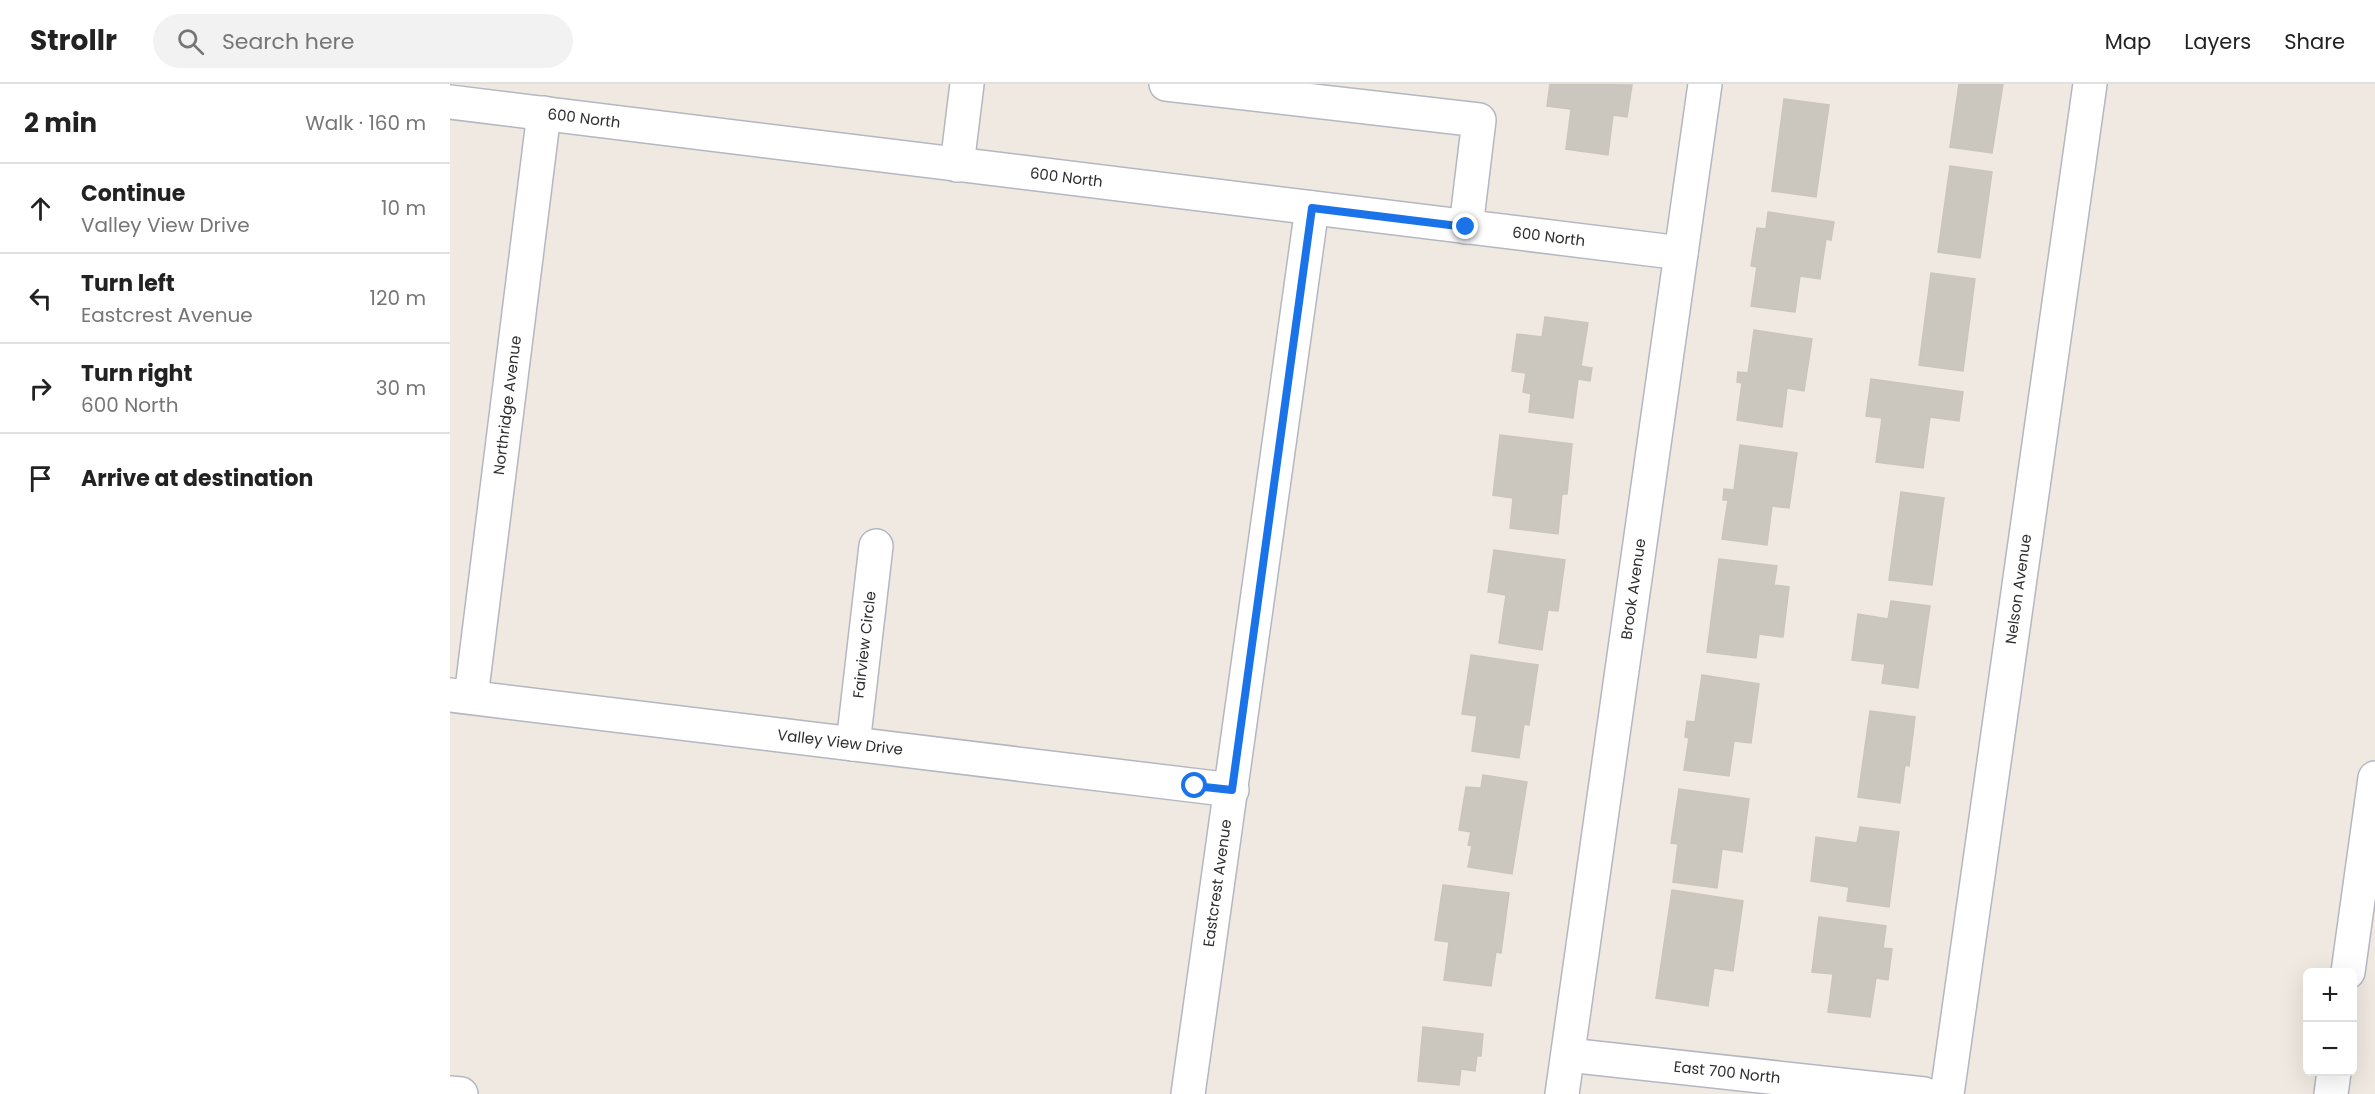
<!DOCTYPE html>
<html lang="en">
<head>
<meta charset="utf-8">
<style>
  body { margin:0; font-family:Poppins,sans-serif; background:#f2f2f2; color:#222 }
  .controls { position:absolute; right:18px; bottom:18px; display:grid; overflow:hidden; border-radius:9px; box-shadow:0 6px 24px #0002 }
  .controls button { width:54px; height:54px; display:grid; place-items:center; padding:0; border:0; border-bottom:2px solid #e0e0e0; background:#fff; color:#222; font:30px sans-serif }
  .stop { position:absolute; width:18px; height:18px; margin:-14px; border:4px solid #1a73e8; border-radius:50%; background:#fff }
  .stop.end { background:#1a73e8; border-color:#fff; box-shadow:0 2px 6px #0008 }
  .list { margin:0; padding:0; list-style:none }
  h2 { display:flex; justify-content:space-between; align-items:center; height:78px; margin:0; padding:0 24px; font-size:26px }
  h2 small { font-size:20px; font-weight:400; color:#767676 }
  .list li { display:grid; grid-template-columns:39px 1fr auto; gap:18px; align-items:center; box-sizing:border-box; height:90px; padding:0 24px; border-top:2px solid #e0e0e0 }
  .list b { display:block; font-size:22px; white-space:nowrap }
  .list p { margin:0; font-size:20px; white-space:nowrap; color:#767676 }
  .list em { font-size:20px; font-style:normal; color:#767676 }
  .icon { flex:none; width:33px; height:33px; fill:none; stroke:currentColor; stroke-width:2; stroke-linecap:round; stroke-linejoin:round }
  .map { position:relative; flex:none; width:1925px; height:1010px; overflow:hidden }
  header { display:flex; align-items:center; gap:36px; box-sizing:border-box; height:84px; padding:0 30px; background:#fff; border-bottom:2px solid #e0e0e0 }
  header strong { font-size:28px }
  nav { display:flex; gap:33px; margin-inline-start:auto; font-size:21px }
  .search { width:420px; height:54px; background:#f2f2f2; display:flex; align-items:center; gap:15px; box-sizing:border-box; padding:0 21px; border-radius:33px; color:#767676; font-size:22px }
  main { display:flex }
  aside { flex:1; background:#fff }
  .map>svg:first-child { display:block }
  .building { fill:#cbc7bf; stroke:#cbc5ba; stroke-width:1.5 }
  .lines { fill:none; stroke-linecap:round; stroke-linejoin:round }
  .minor-casing { stroke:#b4b7c1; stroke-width:36 }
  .minor { stroke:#fff; stroke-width:33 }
  .route { stroke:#1a73e8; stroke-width:8 }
  .labels { text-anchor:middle; stroke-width:6; stroke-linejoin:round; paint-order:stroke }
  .street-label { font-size:15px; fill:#2e2e2e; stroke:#fff }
</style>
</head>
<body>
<header>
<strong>Strollr</strong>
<div class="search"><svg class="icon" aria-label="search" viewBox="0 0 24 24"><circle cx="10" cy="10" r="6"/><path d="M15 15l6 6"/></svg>Search here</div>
<nav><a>Map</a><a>Layers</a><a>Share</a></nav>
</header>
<main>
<aside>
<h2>2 min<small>Walk · 160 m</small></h2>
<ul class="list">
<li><svg class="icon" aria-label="ahead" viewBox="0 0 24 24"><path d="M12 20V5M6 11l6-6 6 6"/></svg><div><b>Continue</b><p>Valley View Drive</p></div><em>10 m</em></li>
<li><svg class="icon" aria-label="left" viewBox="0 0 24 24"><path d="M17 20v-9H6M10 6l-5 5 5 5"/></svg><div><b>Turn left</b><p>Eastcrest Avenue</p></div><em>120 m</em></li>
<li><svg class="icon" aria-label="right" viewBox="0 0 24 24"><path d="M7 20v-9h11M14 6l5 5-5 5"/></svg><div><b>Turn right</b><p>600 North</p></div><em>30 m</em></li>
<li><svg class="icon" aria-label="arrive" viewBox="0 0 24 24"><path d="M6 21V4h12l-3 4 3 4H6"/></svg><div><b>Arrive at destination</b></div></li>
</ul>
</aside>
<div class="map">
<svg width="1925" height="1010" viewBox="0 0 1925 1010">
  <rect width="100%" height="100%" fill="#efe9e1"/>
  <g class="building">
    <path d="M1100,0L1182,1L1177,33L1163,31L1158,71L1116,65L1121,25L1097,22Z"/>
    <path d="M1509,0H1553L1542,69L1500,63Z"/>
    <path d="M1334,15L1379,21L1366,113L1322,107Z"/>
    <path d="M1500,82L1542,88L1530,174L1488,168Z"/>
    <path d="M1318,128L1384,138L1381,156L1376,155L1370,195L1350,192L1345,228L1301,222L1307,183L1301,182L1307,144L1316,145Z"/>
    <path d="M1481,189L1525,195L1513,287L1469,281Z"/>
    <path d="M1095,233L1138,239L1131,282L1142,284L1140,297L1128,295L1123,334L1079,328L1081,310L1073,308L1076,289L1062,287L1067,250L1092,253Z"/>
    <path d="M1304,246L1362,255L1354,307L1337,304L1332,343L1287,336L1292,299L1287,298L1288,288L1298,289Z"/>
    <path d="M1421,295L1513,308L1509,337L1480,333L1473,384L1426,378L1432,334L1416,332Z"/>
    <path d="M1050,351L1122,360L1117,410H1112L1108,450L1060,444L1063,414L1043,411Z"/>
    <path d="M1290,361L1347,369L1339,424L1322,422L1317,461L1272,455L1278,416H1273L1274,405L1284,406Z"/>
    <path d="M1451,408L1494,414L1482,501L1439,496Z"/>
    <path d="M1044,466L1115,476L1108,527L1098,526L1092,566L1049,559L1056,511L1038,508Z"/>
    <path d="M1269,475L1327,482L1324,501L1339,503L1333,553L1309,550L1306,574L1257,568Z"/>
    <path d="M1441,517L1480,522L1468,604L1432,599L1435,580L1402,576L1408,530L1438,535Z"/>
    <path d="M1021,571L1088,581L1079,641L1074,640L1069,674L1022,667L1027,632L1012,630Z"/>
    <path d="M1252,591L1309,600L1301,659L1284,657L1279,692L1234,686L1239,654L1235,653L1237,637L1245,638Z"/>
    <path d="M1420,627L1465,633L1459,682L1455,681L1450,719L1408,713Z"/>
    <path d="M1033,691L1077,698L1062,790L1018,783L1022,762L1018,761L1021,748L1009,746L1016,703L1031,704Z"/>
    <path d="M1229,705L1299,715L1292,768L1272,765L1267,804L1223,798L1228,760L1221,759Z"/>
    <path d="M1410,743L1449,748L1439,823L1397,817L1399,803L1361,797L1366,753L1407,759Z"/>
    <path d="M993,801L1059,809L1051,869L1046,868L1041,902L994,896L999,858L985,856Z"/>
    <path d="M1222,806L1293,817L1283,887L1264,884L1258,922L1206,914Z"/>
    <path d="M1369,833L1436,842L1433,864L1442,865L1438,896L1426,894L1420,933L1378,928L1383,890L1362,888Z"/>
    <path d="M973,943L1033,950L1031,972H1027L1025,987L1011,985L1009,1001L968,997Z"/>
  </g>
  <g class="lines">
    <defs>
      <g id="minor">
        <path d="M716,0L1029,36L1016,143"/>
        <path id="s1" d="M0,18L1231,169"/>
        <path d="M507,81L517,0"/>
        <path id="s2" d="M0,611L782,706"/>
        <path id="s3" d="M21,613L94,29"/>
        <path id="s4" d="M403,660L426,462"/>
        <path d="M1898,888L1925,694"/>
        <path id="s5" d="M1118,971L1474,1010"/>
        <path d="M0,1009L11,1010"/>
        <path id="s6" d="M738,1010L862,124"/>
        <path id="s7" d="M1112,1010L1255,0"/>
        <path id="s8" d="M1497,1010L1640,0"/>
        <path d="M1881,1010L1884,988"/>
      </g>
    </defs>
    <use href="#minor" class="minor-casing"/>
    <use href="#minor" class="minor"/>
  </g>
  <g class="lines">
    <path class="route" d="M745,702L782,706L862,124L1016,143"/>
  </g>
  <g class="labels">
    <g class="street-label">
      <text dy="5" stroke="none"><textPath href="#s1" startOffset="135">600 North</textPath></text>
      <text dy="5" stroke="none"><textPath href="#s1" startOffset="621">600 North</textPath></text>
      <text dy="5" stroke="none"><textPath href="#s1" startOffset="1107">600 North</textPath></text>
      <text dy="5" stroke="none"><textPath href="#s3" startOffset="294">Northridge Avenue</textPath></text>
      <text dy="5" stroke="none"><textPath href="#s7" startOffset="510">Brook Avenue</textPath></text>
      <text dy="5" stroke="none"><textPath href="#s8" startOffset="510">Nelson Avenue</textPath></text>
      <text dy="5" stroke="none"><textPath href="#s4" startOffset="100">Fairview Circle</textPath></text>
      <text dy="5" stroke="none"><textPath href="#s2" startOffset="393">Valley View Drive</textPath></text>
      <text dy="5" stroke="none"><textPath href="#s6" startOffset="213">Eastcrest Avenue</textPath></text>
      <text dy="5" stroke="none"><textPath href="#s5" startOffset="160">East 700 North</textPath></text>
    </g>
  </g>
</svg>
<div class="controls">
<button>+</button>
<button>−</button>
</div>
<div class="stop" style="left:745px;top:702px"></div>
<div class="stop end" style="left:1016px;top:143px"></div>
</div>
</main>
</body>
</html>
